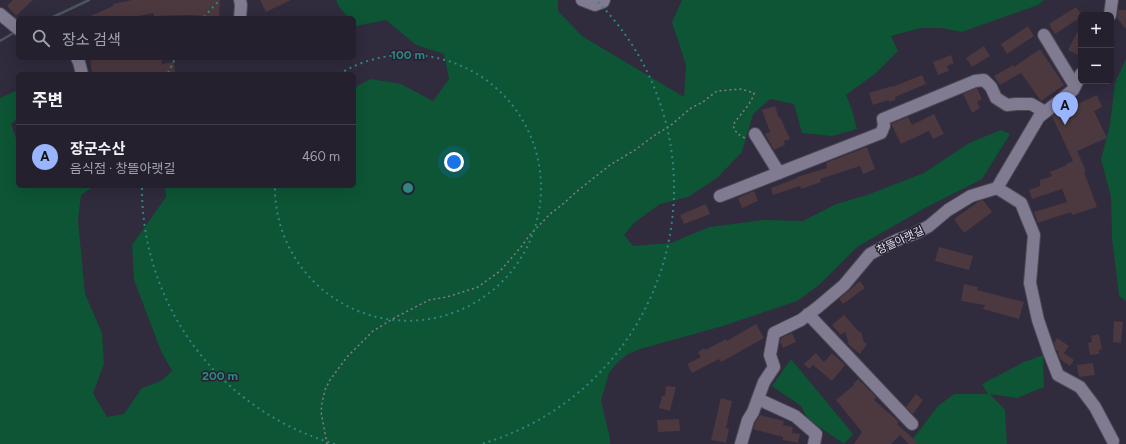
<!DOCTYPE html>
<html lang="ko">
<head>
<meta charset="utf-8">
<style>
  body { margin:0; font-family:Figtree,"Noto Sans KR",sans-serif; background:#2c2836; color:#f1f3f6 }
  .controls { position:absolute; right:12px; top:12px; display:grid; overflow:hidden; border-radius:6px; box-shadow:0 4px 16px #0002 }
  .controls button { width:36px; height:36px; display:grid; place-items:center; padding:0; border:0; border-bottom:1px solid #413e4a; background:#24202e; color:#f1f3f6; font:20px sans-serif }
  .you { position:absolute; left:454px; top:162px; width:14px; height:14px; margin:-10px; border:3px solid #fff; border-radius:50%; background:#1a73e8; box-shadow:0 0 0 6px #1a73e833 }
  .badge { display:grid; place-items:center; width:26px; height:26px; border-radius:50%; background:#99b5fd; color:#111; font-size:13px; font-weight:700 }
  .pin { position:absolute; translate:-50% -33px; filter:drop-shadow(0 1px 2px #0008) }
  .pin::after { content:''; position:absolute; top:21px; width:14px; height:12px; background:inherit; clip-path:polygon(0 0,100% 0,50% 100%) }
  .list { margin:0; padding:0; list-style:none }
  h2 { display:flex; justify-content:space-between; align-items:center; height:52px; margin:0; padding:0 16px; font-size:17px }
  h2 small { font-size:13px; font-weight:400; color:#a3a3aa }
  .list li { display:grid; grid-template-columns:26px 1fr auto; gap:12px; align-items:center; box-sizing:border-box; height:64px; padding:0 16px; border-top:1px solid #413e4a }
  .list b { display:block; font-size:15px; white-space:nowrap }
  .list p { margin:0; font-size:13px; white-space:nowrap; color:#a3a3aa }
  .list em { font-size:13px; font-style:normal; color:#a3a3aa }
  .icon { flex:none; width:22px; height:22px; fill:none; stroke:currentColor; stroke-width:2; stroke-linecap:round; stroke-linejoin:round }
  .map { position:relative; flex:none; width:1126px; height:444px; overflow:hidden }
  .search { position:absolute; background:#24202e; box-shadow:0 4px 16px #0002; left:16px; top:16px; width:340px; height:44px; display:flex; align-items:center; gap:10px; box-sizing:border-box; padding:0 14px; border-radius:6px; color:#a3a3aa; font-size:15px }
  .panel { position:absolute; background:#24202e; box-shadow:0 4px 16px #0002; left:16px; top:72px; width:340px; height:116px; border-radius:6px }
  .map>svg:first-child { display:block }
  .green { fill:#0d5535 }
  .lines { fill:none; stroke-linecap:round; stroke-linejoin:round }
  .stream { stroke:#4b565a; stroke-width:2.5 }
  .building { fill:#4c383f }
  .minor-casing { stroke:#4d4957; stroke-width:14 }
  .path { stroke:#817d8c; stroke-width:1.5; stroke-dasharray:2 3; stroke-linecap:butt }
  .minor { stroke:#807b90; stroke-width:12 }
  .ring { fill:none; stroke:#2f8681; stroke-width:2; stroke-dasharray:2 4 }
  .labels { text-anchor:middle; stroke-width:3; stroke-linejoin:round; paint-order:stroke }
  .street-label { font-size:11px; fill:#e4e1ec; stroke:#262132 }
  .centre { fill:#2f8681; stroke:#262132; stroke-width:2 }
  .ring-label { font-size:12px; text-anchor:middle; font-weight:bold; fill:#2f8681; stroke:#262132; stroke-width:3; stroke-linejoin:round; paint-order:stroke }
</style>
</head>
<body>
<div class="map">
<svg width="1126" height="444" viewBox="0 0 1126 444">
  <rect width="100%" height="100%" fill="#302b3d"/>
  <g class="green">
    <path d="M336,0H558V11L582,36L684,97L686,65L672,22L682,0H1044L1038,5L962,32L941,28H921L891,36L898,51L876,73L846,95L852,110L857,129L832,136L802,133L794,104L770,99L753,114L742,152L717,178L688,197L660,204L635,222L624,235L633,246L671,243L709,227L764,220L803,221L836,204L867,195L924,173L969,143L1001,130L1010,134L982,179L925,208L857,247L819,285L797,301L723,326L640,349L628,354L617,363L609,373L601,401L610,438V444H0V98L18,90V118L11,124L18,144V186H58L61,187L62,186H94L81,195L78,220L85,294L102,333L104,364L93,393L107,417L124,414L142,388L161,381L172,371L161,351L134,280L132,245L166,197L165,186H354V88L370,79L401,84L433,101L449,79L444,54L416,45L386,20L356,26L354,24V18H349L339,7Z"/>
    <path d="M1126,59V301L1119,296L1112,238L1111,197L1101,159L1110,125L1115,83Z"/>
    <path d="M1043,355L1044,387L1017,398L990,394L1005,410L1007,444H908L916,435L938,406L954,394H988L982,384L1024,362Z"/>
    <path d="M791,359L853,434L844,444L808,419L801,406L772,386Z"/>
  </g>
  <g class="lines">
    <g class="stream">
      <path d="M51,18L89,0"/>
      <path d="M0,41L15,32"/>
    </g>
  </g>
  <g class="building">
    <path d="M13,0H33L16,16L7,6Z"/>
    <path d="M132,0H220L219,17L189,15L154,16V13L128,18H86L113,6V4Z"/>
    <path d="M260,0H291L266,12Z"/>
    <path d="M1076,7L1081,14V17L1055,34L1049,24Z"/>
    <path d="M1118,10H1126V29L1117,18Z"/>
    <path d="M1081,25V49L1078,55L1068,50Z"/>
    <path d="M1028,26L1034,36L1007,54L1001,44Z"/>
    <path d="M984,46L990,56L972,67L966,58Z"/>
    <path d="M1040,49L1064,85L1041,101L1021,73L1000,85L994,76L1013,65L1014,67Z"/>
    <path d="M951,55L954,63L947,66L949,71L938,75L933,62Z"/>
    <path d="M90,58H161L162,64L174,62L175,74H92Z"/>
    <path d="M922,75L926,84L895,97L896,100L889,102V100L873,105L869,93L892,86V87Z"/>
    <path d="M977,88L982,99L977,102L980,108L972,113L963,94Z"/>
    <path d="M1097,95L1102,107L1094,111L1107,138L1077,151L1086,171L1084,172L1097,207L1072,215L1071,212L1038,223L1034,212L1067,202L1062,189L1032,199L1029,190L1040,186V180L1052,176L1050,172L1067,165L1066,164L1073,161L1052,116L1055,114Z"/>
    <path d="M775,106L779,118L780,117L790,139L784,141L785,145L774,150L765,134L770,132L762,110Z"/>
    <path d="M934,114L944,134L933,139L929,131L901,144L891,124L908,117L912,125Z"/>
    <path d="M867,147L875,169L863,174L860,166L820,179L821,182L801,189L800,186L773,195L771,188L797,178V177L827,168L826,163Z"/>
    <path d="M754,191L758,201L742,208L738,198Z"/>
    <path d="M983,200L992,212L964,233L954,219L978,202Z"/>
    <path d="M706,204L710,214L684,224L680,215Z"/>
    <path d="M939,247L973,256L969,270L935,261Z"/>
    <path d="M860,281L865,288L843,304L839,299Z"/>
    <path d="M964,284L978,287L977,290L1024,302L1019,319L983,309L985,305L961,301Z"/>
    <path d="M844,315L859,332H861L864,342L867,344L860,354L849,345L845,332L841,335L832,325Z"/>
    <path d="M1114,321L1123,322L1121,343L1113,342Z"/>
    <path d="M756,324L764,338L721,362L719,359L692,373L687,364L701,357L698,352L704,348L705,350L726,339L727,341Z"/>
    <path d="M792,333L796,342L783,348L780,342L781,338Z"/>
    <path d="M1099,334L1102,349L1099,350V354L1090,355L1088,343L1092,342L1091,336Z"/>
    <path d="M1057,338L1069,346L1064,353L1074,360L1070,366L1060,359L1058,353L1059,352L1056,350L1054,343Z"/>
    <path d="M816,353L824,362L832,353L845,365L832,381L813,365L809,369L804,364Z"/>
    <path d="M1093,363L1095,375L1079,377L1077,365Z"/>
    <path d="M858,379L876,397L874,400L899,422L897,424L917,442L916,444H909L900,435L891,444H854L862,432L836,400L854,385L853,384Z"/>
    <path d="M666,386L676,387L670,411L659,408L662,396H665Z"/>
    <path d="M916,394L923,400L913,414L906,407Z"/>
    <path d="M721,398L732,401L726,428L729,429L726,443L711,440Z"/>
    <path d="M760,415L784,421L783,425L793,427L792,433L800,434L798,443L783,440V437L753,429L755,423Z"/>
    <path d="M679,419L680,431L658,432L657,420Z"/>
  </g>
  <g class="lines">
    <defs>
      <g id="minor">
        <path d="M582,0L595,5L603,2L604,0"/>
        <path d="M0,14L18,29"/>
        <path d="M1110,15L1112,0"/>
        <path d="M240,18L241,5L240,0"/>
        <path d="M1044,35L1075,86"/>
        <path d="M77,58L79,62L82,74"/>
        <path d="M755,134L779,173"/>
        <path d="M997,188L1021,203L1034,235L1030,283L1038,320L1049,352L1058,375L1080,387L1095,407L1113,441"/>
        <path d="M720,196L881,133L884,126L883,119L975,81L984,80L991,87L996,98L1007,105L1016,104H1031L1045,112"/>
        <path d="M808,314L912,424"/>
        <path d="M758,399L795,416L816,434L814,444"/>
        <path d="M741,444L748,420L753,412L764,382L774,367L770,355L774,333L801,320L818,307L844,285L870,254L897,240L916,233L929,226L948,210L971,196L997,188L1039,117L1073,90L1081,74"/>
      </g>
    </defs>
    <use href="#minor" class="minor-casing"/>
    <path class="path" d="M327,444L321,412L322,403L325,390L330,380L347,357L373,331L396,317L429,300L447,297L478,287L500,271L521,247L529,236L550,214L563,204L576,192L610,165L635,150L655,135L670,126L691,108L703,102L713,94L717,91L741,89L754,93C751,105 740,114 733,125C735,133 739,135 745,138"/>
    <use href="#minor" class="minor"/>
  </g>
  <g class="ring">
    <path d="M339 74A133 133 0 1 1 275 187"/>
    <path d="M335 444A266 266 0 0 1 142 188M168 73A266 266 0 0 1 175 59M204 17A266 266 0 0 1 218 2M598 2A266 266 0 0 1 481 444"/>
  </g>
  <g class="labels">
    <g class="street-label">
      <text transform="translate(900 240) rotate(-25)" y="4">창뜰아랫길</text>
    </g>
  </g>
  <circle cx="408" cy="188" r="6" class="centre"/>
  <g class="ring-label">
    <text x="408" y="59">100 m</text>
    <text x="220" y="380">200 m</text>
  </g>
</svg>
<div class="controls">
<button>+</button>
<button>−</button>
</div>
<div class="you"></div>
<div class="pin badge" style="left:1065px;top:125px">A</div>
<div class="search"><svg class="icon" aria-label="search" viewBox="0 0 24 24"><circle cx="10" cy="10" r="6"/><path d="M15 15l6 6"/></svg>장소 검색</div>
<section class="panel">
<h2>주변<small></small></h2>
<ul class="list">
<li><span class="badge">A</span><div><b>장군수산</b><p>음식점 · 창뜰아랫길</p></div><em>460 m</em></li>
</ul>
</section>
</div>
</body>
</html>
